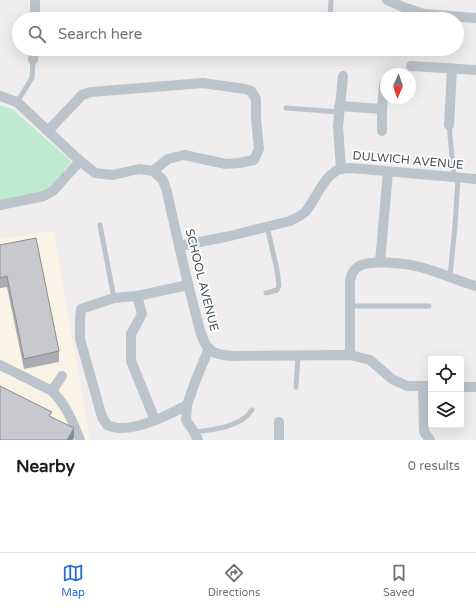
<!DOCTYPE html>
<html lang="en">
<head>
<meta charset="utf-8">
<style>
  body { margin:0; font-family:"Varela Round",sans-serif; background:#f6f6f6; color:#202124 }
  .controls { position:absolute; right:12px; bottom:12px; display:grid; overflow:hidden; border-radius:4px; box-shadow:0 4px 16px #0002 }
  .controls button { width:36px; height:36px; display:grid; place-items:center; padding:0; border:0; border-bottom:1px solid #e0e0e0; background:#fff; color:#202124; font:20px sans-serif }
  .compass { position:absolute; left:380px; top:68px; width:36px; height:36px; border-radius:50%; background:#fff; box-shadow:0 4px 16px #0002; rotate:183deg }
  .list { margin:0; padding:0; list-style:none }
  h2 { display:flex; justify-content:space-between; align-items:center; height:52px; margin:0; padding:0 16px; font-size:17px }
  h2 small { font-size:13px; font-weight:400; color:#757577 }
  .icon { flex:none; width:22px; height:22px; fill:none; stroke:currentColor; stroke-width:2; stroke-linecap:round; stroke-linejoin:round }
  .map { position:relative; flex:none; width:476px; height:440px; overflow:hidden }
  .search { position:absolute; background:#fff; box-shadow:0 4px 16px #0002; left:12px; right:12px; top:12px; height:44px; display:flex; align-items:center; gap:10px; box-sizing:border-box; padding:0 14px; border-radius:22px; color:#757577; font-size:15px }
  .sheet { height:112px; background:#fff }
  nav { display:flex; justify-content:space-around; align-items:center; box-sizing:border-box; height:56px; border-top:1px solid #e0e0e0; background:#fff; font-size:11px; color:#757577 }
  nav a { display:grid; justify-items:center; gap:2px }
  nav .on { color:#286ecf }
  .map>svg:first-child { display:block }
  .commercial { fill:#faf4e6 }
  .green { fill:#beead0 }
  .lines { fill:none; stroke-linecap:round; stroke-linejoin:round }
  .lane { stroke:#bcc4cb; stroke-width:5 }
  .street { stroke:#bcc4cb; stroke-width:10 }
  .wall { fill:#abadb2 }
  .shaded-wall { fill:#8b8d91 }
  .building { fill:#c7c9cf; stroke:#8b8d91 }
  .labels { text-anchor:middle; stroke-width:3.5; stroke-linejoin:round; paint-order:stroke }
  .street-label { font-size:12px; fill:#475058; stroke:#fff }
</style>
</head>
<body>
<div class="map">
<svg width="476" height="440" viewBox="0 0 476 440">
  <rect width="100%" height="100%" fill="#efeded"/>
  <path class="commercial" d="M54,231L90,440H0V239Z"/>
  <path class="green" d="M0,106H4L13,110L70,160V163L64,170V173L51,188L43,193L0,201Z"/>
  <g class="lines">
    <g class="lane">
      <path d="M330,19L331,0"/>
      <path d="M328,52V49"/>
      <path d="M17,102L32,78L33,60"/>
      <path d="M286,108L339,112"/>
      <path d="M449,125L454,177"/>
      <path d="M100,225L114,298"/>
      <path d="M450,276L455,226L458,178"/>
      <path d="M266,293L277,290L279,286L277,270L267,226"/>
      <path d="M350,306H429"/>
      <path d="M296,387L298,355"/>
      <path d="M194,432C213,430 241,427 252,410"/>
    </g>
    <g class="street">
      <path d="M387,0L403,7L424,14L476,18"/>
      <path d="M35,19V0"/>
      <path d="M33,60L34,49"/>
      <path d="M411,66L476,70"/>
      <path d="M0,96L17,102L80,161L95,173L113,175L139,169L153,171L163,180L167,192C176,233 185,274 196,315C199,326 201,340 209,349C215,355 224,355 232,356L350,355L370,360L392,379L407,386H431"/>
      <path d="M339,106L382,109"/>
      <path d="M449,125L452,69"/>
      <path d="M48,131L82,95L91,92L203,83L245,89L251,91L256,99V119L259,149L254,160L239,163L226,164L184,155L168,159L153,171"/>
      <path d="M382,131V109L384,84"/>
      <path d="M341,169L338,126L343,76"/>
      <path d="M0,205L44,196L53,191L80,161"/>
      <path d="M179,246L230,236L290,221C296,218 302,216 306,211C316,199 325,173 341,169C344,168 348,168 351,168L476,179"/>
      <path d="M380,262L388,172"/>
      <path d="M188,285L137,296L114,298L81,309L80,320V339L102,417L107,425C110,426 115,428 119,428C141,429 168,415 187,405L195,382L209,348"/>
      <path d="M137,296L142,314L131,334V361L155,420"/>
      <path d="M350,355V281C351,274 354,269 359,266C370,260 399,263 411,265C434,269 454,280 476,286"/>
      <path d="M0,365L52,391C66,405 73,422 80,440"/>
      <path d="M423,386L424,432L430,440"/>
      <path d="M461,387H476"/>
      <path d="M52,391L62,376"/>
      <path d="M187,405L186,420L194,432L198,440"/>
      <path d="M279,440V422"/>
    </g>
  </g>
  <path class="wall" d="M0,245L59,351V362L24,369L7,287L0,288Z"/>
  <path class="shaded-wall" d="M74,428V438L73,440H67Z"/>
  <g class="building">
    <path d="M36,238L59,351L24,359L7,276L0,278V245Z"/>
    <path d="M0,386L52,412L49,416L74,428L67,440H0Z"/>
  </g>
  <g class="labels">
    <g class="street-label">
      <text transform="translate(408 160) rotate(5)" y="4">DULWICH AVENUE</text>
      <text transform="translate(202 280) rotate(76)" y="4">SCHOOL AVENUE</text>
    </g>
  </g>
</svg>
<div class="controls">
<button><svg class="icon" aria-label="locate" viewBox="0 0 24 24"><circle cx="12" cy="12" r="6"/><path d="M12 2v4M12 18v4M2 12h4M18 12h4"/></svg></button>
<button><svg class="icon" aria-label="layers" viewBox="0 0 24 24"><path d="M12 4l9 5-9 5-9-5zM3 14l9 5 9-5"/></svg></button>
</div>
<svg class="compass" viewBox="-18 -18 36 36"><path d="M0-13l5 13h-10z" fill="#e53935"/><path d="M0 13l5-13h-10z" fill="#757577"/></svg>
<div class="search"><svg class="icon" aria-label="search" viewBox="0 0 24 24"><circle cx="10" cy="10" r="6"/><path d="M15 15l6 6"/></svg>Search here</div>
</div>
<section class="sheet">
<h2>Nearby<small>0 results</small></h2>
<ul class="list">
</ul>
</section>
<nav>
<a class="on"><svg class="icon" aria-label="map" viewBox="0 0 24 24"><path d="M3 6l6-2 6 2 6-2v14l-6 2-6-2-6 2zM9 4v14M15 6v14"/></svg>Map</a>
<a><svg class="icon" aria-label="directions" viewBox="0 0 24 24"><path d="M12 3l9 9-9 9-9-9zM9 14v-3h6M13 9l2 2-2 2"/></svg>Directions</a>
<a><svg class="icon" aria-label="saved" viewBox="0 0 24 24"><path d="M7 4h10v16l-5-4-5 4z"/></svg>Saved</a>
</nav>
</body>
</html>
